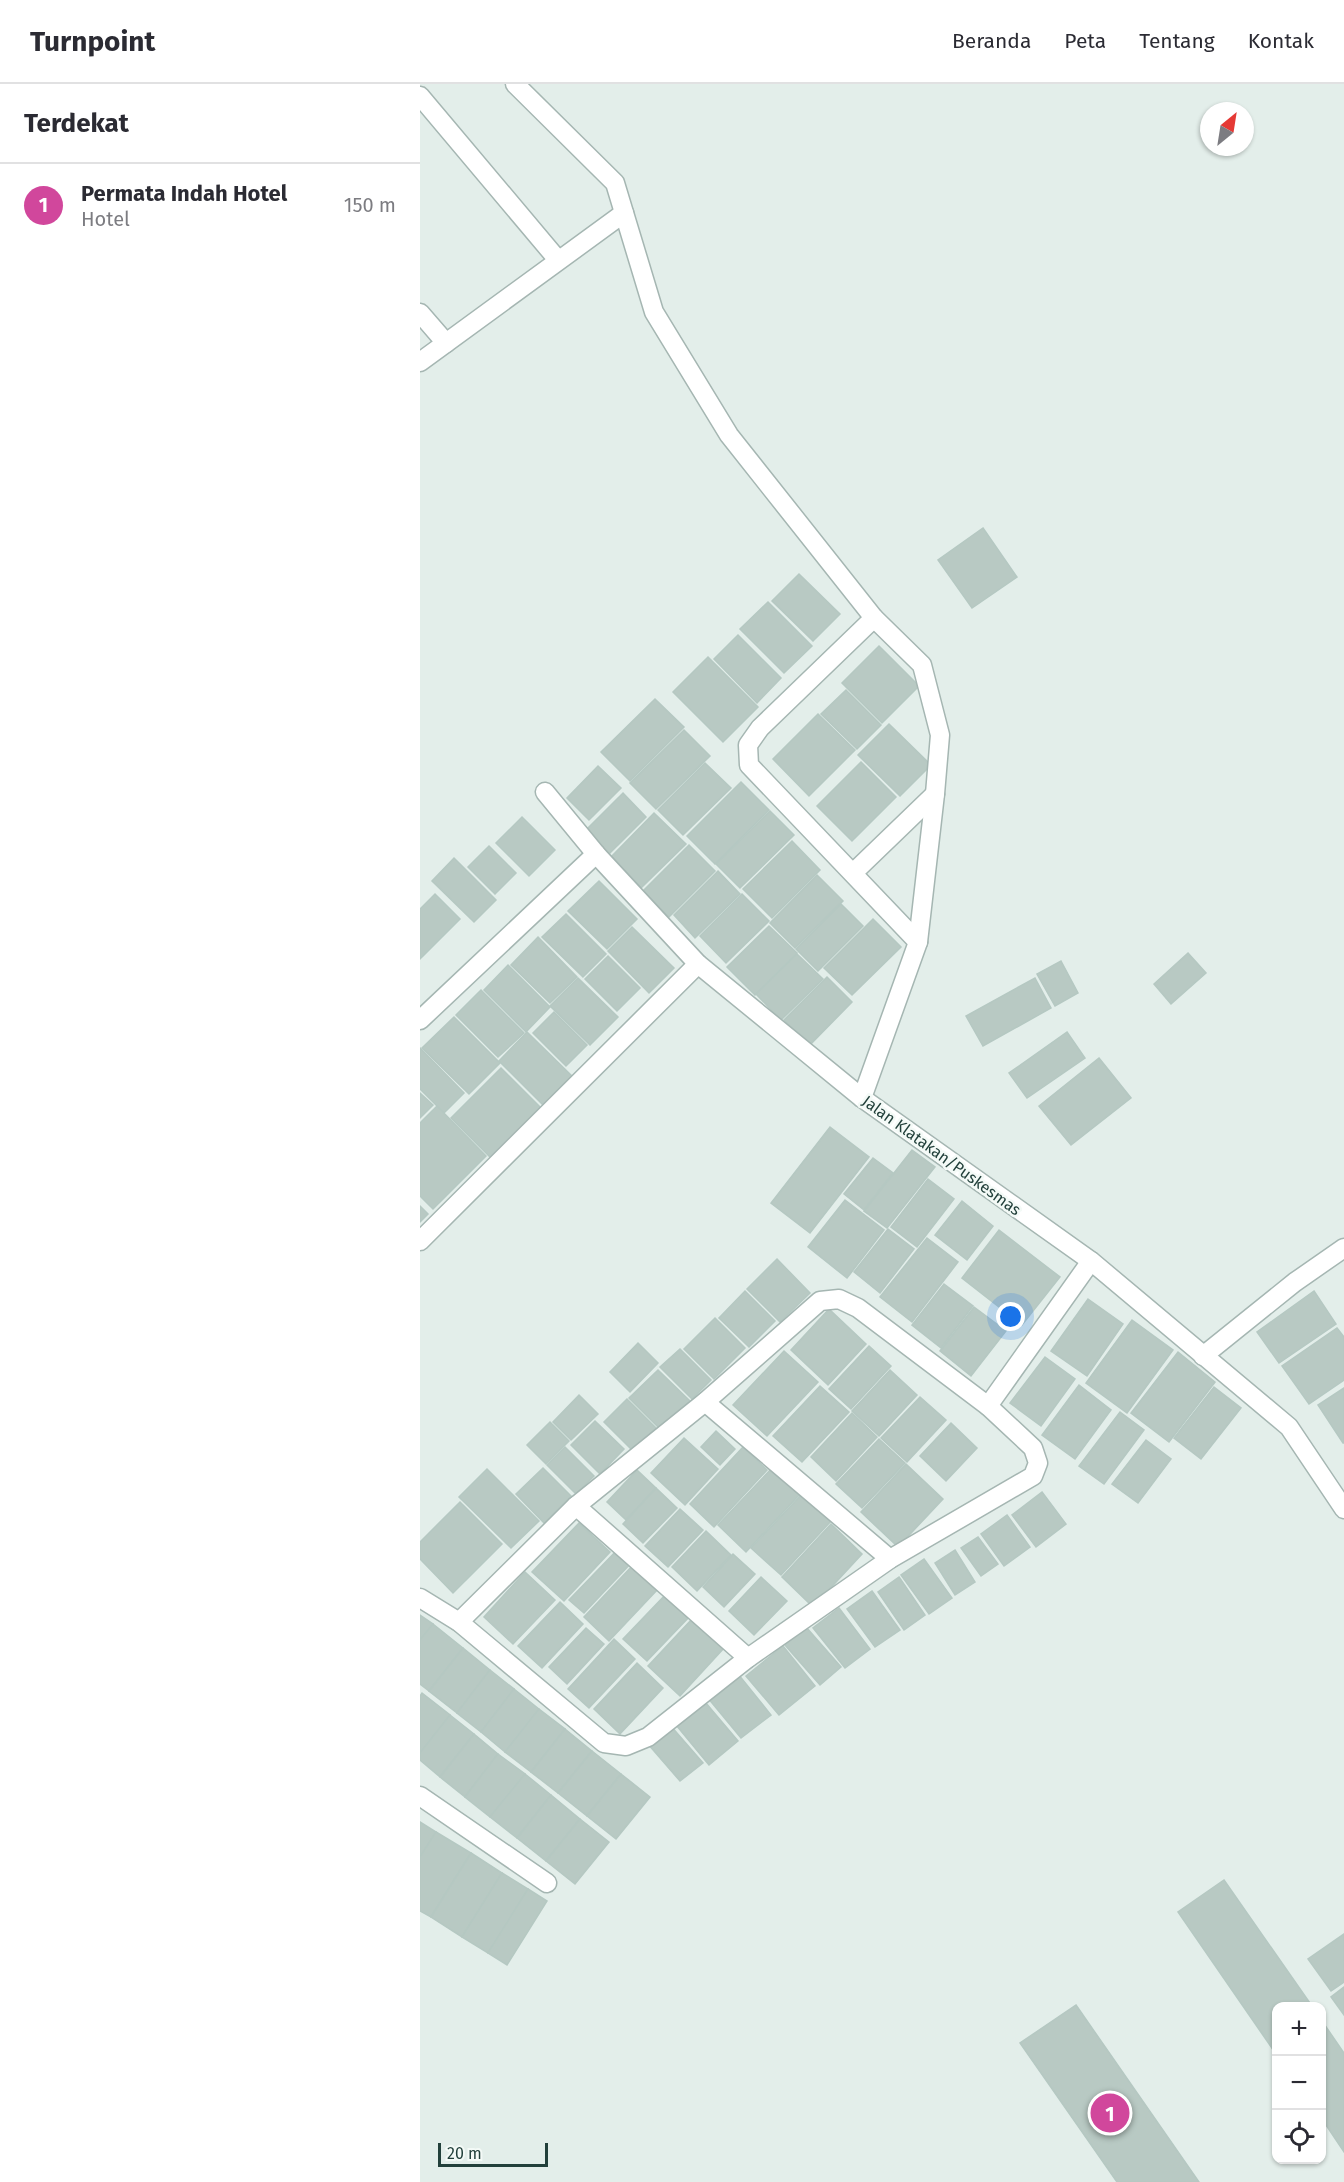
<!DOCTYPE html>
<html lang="id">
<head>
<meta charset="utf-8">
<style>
  body { margin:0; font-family:"Fira Sans",sans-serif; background:#f7f7f7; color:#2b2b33 }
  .controls { position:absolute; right:18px; bottom:18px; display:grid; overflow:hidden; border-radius:12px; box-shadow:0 2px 4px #0004 }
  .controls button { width:54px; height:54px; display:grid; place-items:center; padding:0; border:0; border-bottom:2px solid #e1e1e2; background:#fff; color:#2b2b33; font:30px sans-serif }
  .compass { position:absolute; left:780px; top:18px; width:54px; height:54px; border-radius:50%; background:#fff; box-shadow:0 2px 4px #0004; rotate:30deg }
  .scale { position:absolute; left:18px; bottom:15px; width:110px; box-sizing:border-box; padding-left:6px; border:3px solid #22403b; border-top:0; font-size:16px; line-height:21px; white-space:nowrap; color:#22403b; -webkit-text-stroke:4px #f4faf7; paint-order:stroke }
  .you { position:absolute; left:591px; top:1233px; width:21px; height:21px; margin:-15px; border:4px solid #fff; border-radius:50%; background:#1a73e8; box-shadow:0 0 0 9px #1a73e833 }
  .badge { display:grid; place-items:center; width:39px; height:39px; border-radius:50%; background:#111827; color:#fff; font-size:20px; font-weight:700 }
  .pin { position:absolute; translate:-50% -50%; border:3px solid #fff; box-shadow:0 2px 6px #0006 }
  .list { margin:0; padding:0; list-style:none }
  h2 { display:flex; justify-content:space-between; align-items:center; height:78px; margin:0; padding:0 24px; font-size:26px }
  h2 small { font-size:20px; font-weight:400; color:#7c7c81 }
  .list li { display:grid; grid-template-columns:39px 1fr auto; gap:18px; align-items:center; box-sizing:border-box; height:84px; padding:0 24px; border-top:2px solid #e1e1e2 }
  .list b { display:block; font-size:22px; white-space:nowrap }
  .list p { margin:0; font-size:20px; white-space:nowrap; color:#7c7c81 }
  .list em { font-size:20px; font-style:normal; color:#7c7c81 }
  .icon { flex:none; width:33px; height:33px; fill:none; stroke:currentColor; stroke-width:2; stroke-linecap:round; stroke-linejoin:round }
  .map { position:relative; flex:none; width:924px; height:2098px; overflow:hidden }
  header { display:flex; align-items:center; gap:36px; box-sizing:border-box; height:84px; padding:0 30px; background:#fff; border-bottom:2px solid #e1e1e2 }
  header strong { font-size:28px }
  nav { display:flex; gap:33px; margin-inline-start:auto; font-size:21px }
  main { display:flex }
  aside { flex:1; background:#fff }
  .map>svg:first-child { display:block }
  .building { fill:#b8c9c3; stroke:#b5c8c2; stroke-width:1.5 }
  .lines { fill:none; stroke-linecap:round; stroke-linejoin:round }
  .minor-casing { stroke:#a5b6b2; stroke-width:21 }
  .minor { stroke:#fff; stroke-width:18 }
  .labels { text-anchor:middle; stroke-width:5; stroke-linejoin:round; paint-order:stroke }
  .street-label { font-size:16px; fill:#22403b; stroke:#f4faf7 }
</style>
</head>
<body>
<header>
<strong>Turnpoint</strong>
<nav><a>Beranda</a><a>Peta</a><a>Tentang</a><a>Kontak</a></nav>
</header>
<main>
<aside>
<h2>Terdekat<small></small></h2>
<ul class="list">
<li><span class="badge" style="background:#d1479c">1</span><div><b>Permata Indah Hotel</b><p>Hotel</p></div><em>150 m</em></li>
</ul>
</aside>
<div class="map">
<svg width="924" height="2098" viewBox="0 0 924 2098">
  <rect width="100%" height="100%" fill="#e3eeea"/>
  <g class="building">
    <path d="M563,444L597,493L552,524L518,476Z"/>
    <path d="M379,490L420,530L393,557L352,517Z"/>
    <path d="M348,518L392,562L364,589L320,545Z"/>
    <path d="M318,551L361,594L337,619L294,575Z"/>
    <path d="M459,562L499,602L462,639L422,599Z"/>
    <path d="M288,573L338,623L303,658L253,608Z"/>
    <path d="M426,606L461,641L437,665L401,630Z"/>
    <path d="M235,615L264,643L210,697L181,668Z"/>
    <path d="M398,630L435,666L389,712L353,675Z"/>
    <path d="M469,640L511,681L480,712L438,671Z"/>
    <path d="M264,646L290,672L236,725L210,699Z"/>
    <path d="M441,678L476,713L432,757L397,722Z"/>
    <path d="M285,679L311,704L263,751L238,726Z"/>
    <path d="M178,682L201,704L169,736L147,714Z"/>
    <path d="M321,698L349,726L295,780L267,752Z"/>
    <path d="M203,709L226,733L188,771L165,747Z"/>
    <path d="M350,727L374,751L320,804L296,780Z"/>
    <path d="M234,729L266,760L221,804L191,773Z"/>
    <path d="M102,733L135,766L109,792L76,759Z"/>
    <path d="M372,757L400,786L352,834L323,805Z"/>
    <path d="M269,761L295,787L249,833L223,807Z"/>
    <path d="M69,762L96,789L75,810L48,783Z"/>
    <path d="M34,774L76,816L54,838L12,797Z"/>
    <path d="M298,787L320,810L275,854L254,831Z"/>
    <path d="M397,791L423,817L375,864L350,839Z"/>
    <path d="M179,797L217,835L187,865L148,827Z"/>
    <path d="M15,810L40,835L0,875V825Z"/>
    <path d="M322,810L349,837L306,879L280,852Z"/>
    <path d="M421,820L443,842L398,887L376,865Z"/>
    <path d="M146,830L186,870L163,893L122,853Z"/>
    <path d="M453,835L481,863L432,911L404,884Z"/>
    <path d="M349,842L377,869L335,911L307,883Z"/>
    <path d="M212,843L254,884L229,909L188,867Z"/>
    <path d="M118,853L157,893L130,919L91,881Z"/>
    <path d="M768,869L786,889L751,920L734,900Z"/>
    <path d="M377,870L403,895L361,936L336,910Z"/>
    <path d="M188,872L220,904L197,927L165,895Z"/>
    <path d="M641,877L658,909L635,922L617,890Z"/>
    <path d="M88,881L130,923L106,948L64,906Z"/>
    <path d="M407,893L432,918L389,962L364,936Z"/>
    <path d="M158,894L198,933L170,961L130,922Z"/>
    <path d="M615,894L631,924L563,962L546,932Z"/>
    <path d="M61,906L104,949L78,973L36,931Z"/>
    <path d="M134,928L167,961L146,982L113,949Z"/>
    <path d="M34,933L80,979L49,1010L2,964Z"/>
    <path d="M107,948L154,994L125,1023L79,977Z"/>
    <path d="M647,948L665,974L607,1014L589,989Z"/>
    <path d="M0,964L44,1009L24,1029L0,1005Z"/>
    <path d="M679,974L711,1014L651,1061L619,1022Z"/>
    <path d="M81,984L122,1025L72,1075L31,1034Z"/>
    <path d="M0,1009L13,1021L0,1034Z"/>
    <path d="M17,1022L66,1072L13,1125L0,1112V1039Z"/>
    <path d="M410,1043L449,1073L390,1149L351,1119Z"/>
    <path d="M492,1066L515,1083L467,1144L444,1127Z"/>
    <path d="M453,1074L473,1089L444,1126L424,1110Z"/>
    <path d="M508,1095L534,1115L497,1163L471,1143Z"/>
    <path d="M425,1116L464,1146L427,1194L388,1163Z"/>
    <path d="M542,1117L573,1142L547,1176L515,1151Z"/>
    <path d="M0,1122L8,1130L0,1138Z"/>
    <path d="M468,1145L494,1165L460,1209L434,1188Z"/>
    <path d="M579,1146L640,1193L602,1241L542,1194Z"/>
    <path d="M507,1154L538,1178L492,1238L460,1213Z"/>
    <path d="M357,1175L390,1209L360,1238L327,1205Z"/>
    <path d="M524,1200L553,1222L521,1264L492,1241Z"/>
    <path d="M325,1207L355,1237L329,1263L299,1234Z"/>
    <path d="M894,1207L916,1240L859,1279L837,1248Z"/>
    <path d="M668,1215L703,1240L667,1292L631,1267Z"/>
    <path d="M554,1223L586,1247L551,1292L520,1267Z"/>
    <path d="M409,1225L446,1260L408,1301L371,1266Z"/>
    <path d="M295,1234L325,1264L294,1295L264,1265Z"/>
    <path d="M712,1236L753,1266L707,1329L666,1299Z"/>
    <path d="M917,1244L924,1253V1296L889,1320L862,1282Z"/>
    <path d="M218,1259L238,1279L210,1308L190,1288Z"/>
    <path d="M449,1262L471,1282L431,1325L409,1305Z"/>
    <path d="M260,1265L291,1296L272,1315L240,1283Z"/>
    <path d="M364,1267L398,1298L347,1352L313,1321Z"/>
    <path d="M758,1268L795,1298L749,1358L711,1329Z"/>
    <path d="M625,1273L655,1295L621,1342L590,1319Z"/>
    <path d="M238,1286L270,1317L241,1346L209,1314Z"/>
    <path d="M470,1286L497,1311L459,1352L432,1327Z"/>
    <path d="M659,1301L691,1326L655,1375L622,1351Z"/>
    <path d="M400,1302L429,1328L382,1378L353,1352Z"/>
    <path d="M794,1303L821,1324L781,1375L754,1354Z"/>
    <path d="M924,1304V1359H923L898,1321Z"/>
    <path d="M159,1311L178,1330L151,1356L133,1338Z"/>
    <path d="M500,1313L526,1336L487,1378L461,1354Z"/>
    <path d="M207,1315L236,1344L213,1367L184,1338Z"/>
    <path d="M700,1328L724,1346L684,1400L659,1382Z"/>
    <path d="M432,1329L457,1353L416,1397L391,1373Z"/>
    <path d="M175,1337L204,1365L180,1390L151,1361Z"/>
    <path d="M130,1338L149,1357L126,1380L107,1361Z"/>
    <path d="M531,1339L557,1364L526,1397L500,1372Z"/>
    <path d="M296,1347L315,1365L300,1381L281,1363Z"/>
    <path d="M264,1354L298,1385L265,1421L231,1389Z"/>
    <path d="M459,1355L485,1379L442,1424L416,1400Z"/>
    <path d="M726,1356L751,1375L718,1419L692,1400Z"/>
    <path d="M145,1363L174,1392L156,1410L127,1381Z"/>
    <path d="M323,1363L347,1386L294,1443L270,1420Z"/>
    <path d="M486,1380L523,1415L478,1463L441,1428Z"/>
    <path d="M353,1383L381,1409L326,1468L298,1441Z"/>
    <path d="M123,1384L151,1412L124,1439L96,1410Z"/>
    <path d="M67,1385L119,1437L91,1464L39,1413Z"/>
    <path d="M217,1386L236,1404L206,1436L187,1418Z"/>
    <path d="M236,1404L257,1424L223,1459L203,1440Z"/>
    <path d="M622,1408L646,1440L616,1463L592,1431Z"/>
    <path d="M383,1409L412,1436L361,1491L331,1464Z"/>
    <path d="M40,1418L82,1460L33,1509L0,1475V1458Z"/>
    <path d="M260,1425L283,1446L248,1483L225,1462Z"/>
    <path d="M587,1431L610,1463L584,1482L561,1450Z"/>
    <path d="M159,1439L190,1468L144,1517L112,1488Z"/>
    <path d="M411,1440L442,1470L393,1523L362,1493Z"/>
    <path d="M286,1447L311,1471L277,1507L252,1483Z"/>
    <path d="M558,1453L578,1480L561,1492L541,1464Z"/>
    <path d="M199,1464L213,1477L164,1529L149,1516Z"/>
    <path d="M535,1466L555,1498L535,1511L515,1479Z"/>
    <path d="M313,1470L335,1490L304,1523L283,1503Z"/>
    <path d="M504,1475L532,1514L509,1530L481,1491Z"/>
    <path d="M213,1481L238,1505L189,1557L164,1533Z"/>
    <path d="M105,1488L135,1516L93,1560L64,1533Z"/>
    <path d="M341,1493L367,1517L334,1551L309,1527Z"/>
    <path d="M479,1493L505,1531L484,1546L458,1508Z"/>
    <path d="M452,1507L480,1546L455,1563L427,1525Z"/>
    <path d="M247,1509L271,1531L227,1577L203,1555Z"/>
    <path d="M140,1518L163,1540L122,1584L98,1562Z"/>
    <path d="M419,1524L450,1565L425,1584L393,1544Z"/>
    <path d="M0,1531L13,1540L0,1556Z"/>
    <path d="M272,1535L304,1564L260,1612L228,1582Z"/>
    <path d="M13,1540L43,1564L9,1607L0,1600V1556Z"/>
    <path d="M386,1543L421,1583L400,1601L365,1561Z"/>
    <path d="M166,1544L184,1560L147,1600L129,1583Z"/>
    <path d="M194,1555L215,1575L169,1624L148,1605Z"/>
    <path d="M363,1562L395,1602L359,1631L326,1592Z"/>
    <path d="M43,1564L70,1586L37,1629L9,1607Z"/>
    <path d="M217,1579L243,1604L200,1650L174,1625Z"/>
    <path d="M70,1586L94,1605L61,1648L37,1629Z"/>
    <path d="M318,1590L351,1631L321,1654L288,1614Z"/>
    <path d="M94,1605L119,1625L85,1668L61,1648Z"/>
    <path d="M2,1609L30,1631L0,1669V1612Z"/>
    <path d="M280,1612L318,1657L289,1681L252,1636Z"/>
    <path d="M119,1625L145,1645L111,1688L85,1668Z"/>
    <path d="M30,1631L54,1650L20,1693L0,1676V1669Z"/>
    <path d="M250,1641L283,1679L260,1697L228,1660Z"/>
    <path d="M145,1645L172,1667L138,1709L111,1688Z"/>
    <path d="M54,1650L78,1670L45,1713L20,1693Z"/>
    <path d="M172,1667L201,1690L167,1732L138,1709Z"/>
    <path d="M78,1670L105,1690L70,1733L45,1713Z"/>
    <path d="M105,1690L131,1711L97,1754L70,1733Z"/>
    <path d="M201,1690L230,1713L196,1755L167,1732Z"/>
    <path d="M131,1711L160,1735L126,1777L97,1754Z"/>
    <path d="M160,1735L189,1758L155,1800L126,1777Z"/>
    <path d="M0,1738L16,1748L0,1773Z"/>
    <path d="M16,1748L51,1769L11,1833L0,1827V1773Z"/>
    <path d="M51,1769L82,1789L42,1853L11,1833Z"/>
    <path d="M82,1789L108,1805L68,1869L42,1853Z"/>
    <path d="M804,1796L892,1922H856V1970L758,1828Z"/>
    <path d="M108,1805L127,1817L87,1881L68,1869Z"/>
    <path d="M924,1850V1898L911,1907L888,1875Z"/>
    <path d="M924,1903V1931L911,1913Z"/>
    <path d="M656,1921L779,2098H697L600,1959Z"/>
    <path d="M902,1937L924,1969V2068L902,2035Z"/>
  </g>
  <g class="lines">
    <defs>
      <g id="minor">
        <path d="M95,0L195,99L234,228L309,351L454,534L502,581L520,651L515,710L498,858"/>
        <path d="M0,12L138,176"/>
        <path d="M0,229L26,259"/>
        <path d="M0,278L204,129"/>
        <path d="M125,708L176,770L278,880L442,1014L671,1177L869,1343L924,1425"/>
        <path d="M433,789L515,710"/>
        <path d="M0,936L176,770"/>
        <path d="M442,1014L498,858L329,681L328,661L340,644L454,534"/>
        <path d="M0,1157L278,880"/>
        <path d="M783,1272L875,1198L924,1164"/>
        <path d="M285,1318L470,1475"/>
        <path d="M156,1422L328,1574"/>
        <path d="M0,1514L39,1538L184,1659L206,1662L228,1653L328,1574L470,1475L613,1392L618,1379L613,1364L568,1322L671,1177"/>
        <path d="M39,1538L156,1422L285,1318L400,1217L419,1215L438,1224L568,1322"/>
        <path d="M0,1712L127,1799"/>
      </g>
    </defs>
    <use href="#minor" class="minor-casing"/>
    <use href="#minor" class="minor"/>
  </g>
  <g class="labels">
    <g class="street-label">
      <text transform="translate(522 1071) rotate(36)" y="6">Jalan Klatakan/Puskesmas</text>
    </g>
  </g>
</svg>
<div class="controls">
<button>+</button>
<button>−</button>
<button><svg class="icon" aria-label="locate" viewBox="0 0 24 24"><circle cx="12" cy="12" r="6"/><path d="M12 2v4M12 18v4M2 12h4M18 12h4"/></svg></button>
</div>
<svg class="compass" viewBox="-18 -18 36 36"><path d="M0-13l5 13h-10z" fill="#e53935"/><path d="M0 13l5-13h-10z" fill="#7c7c81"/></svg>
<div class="scale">20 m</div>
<div class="you"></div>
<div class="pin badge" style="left:690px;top:2029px;background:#d1479c">1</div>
</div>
</main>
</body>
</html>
